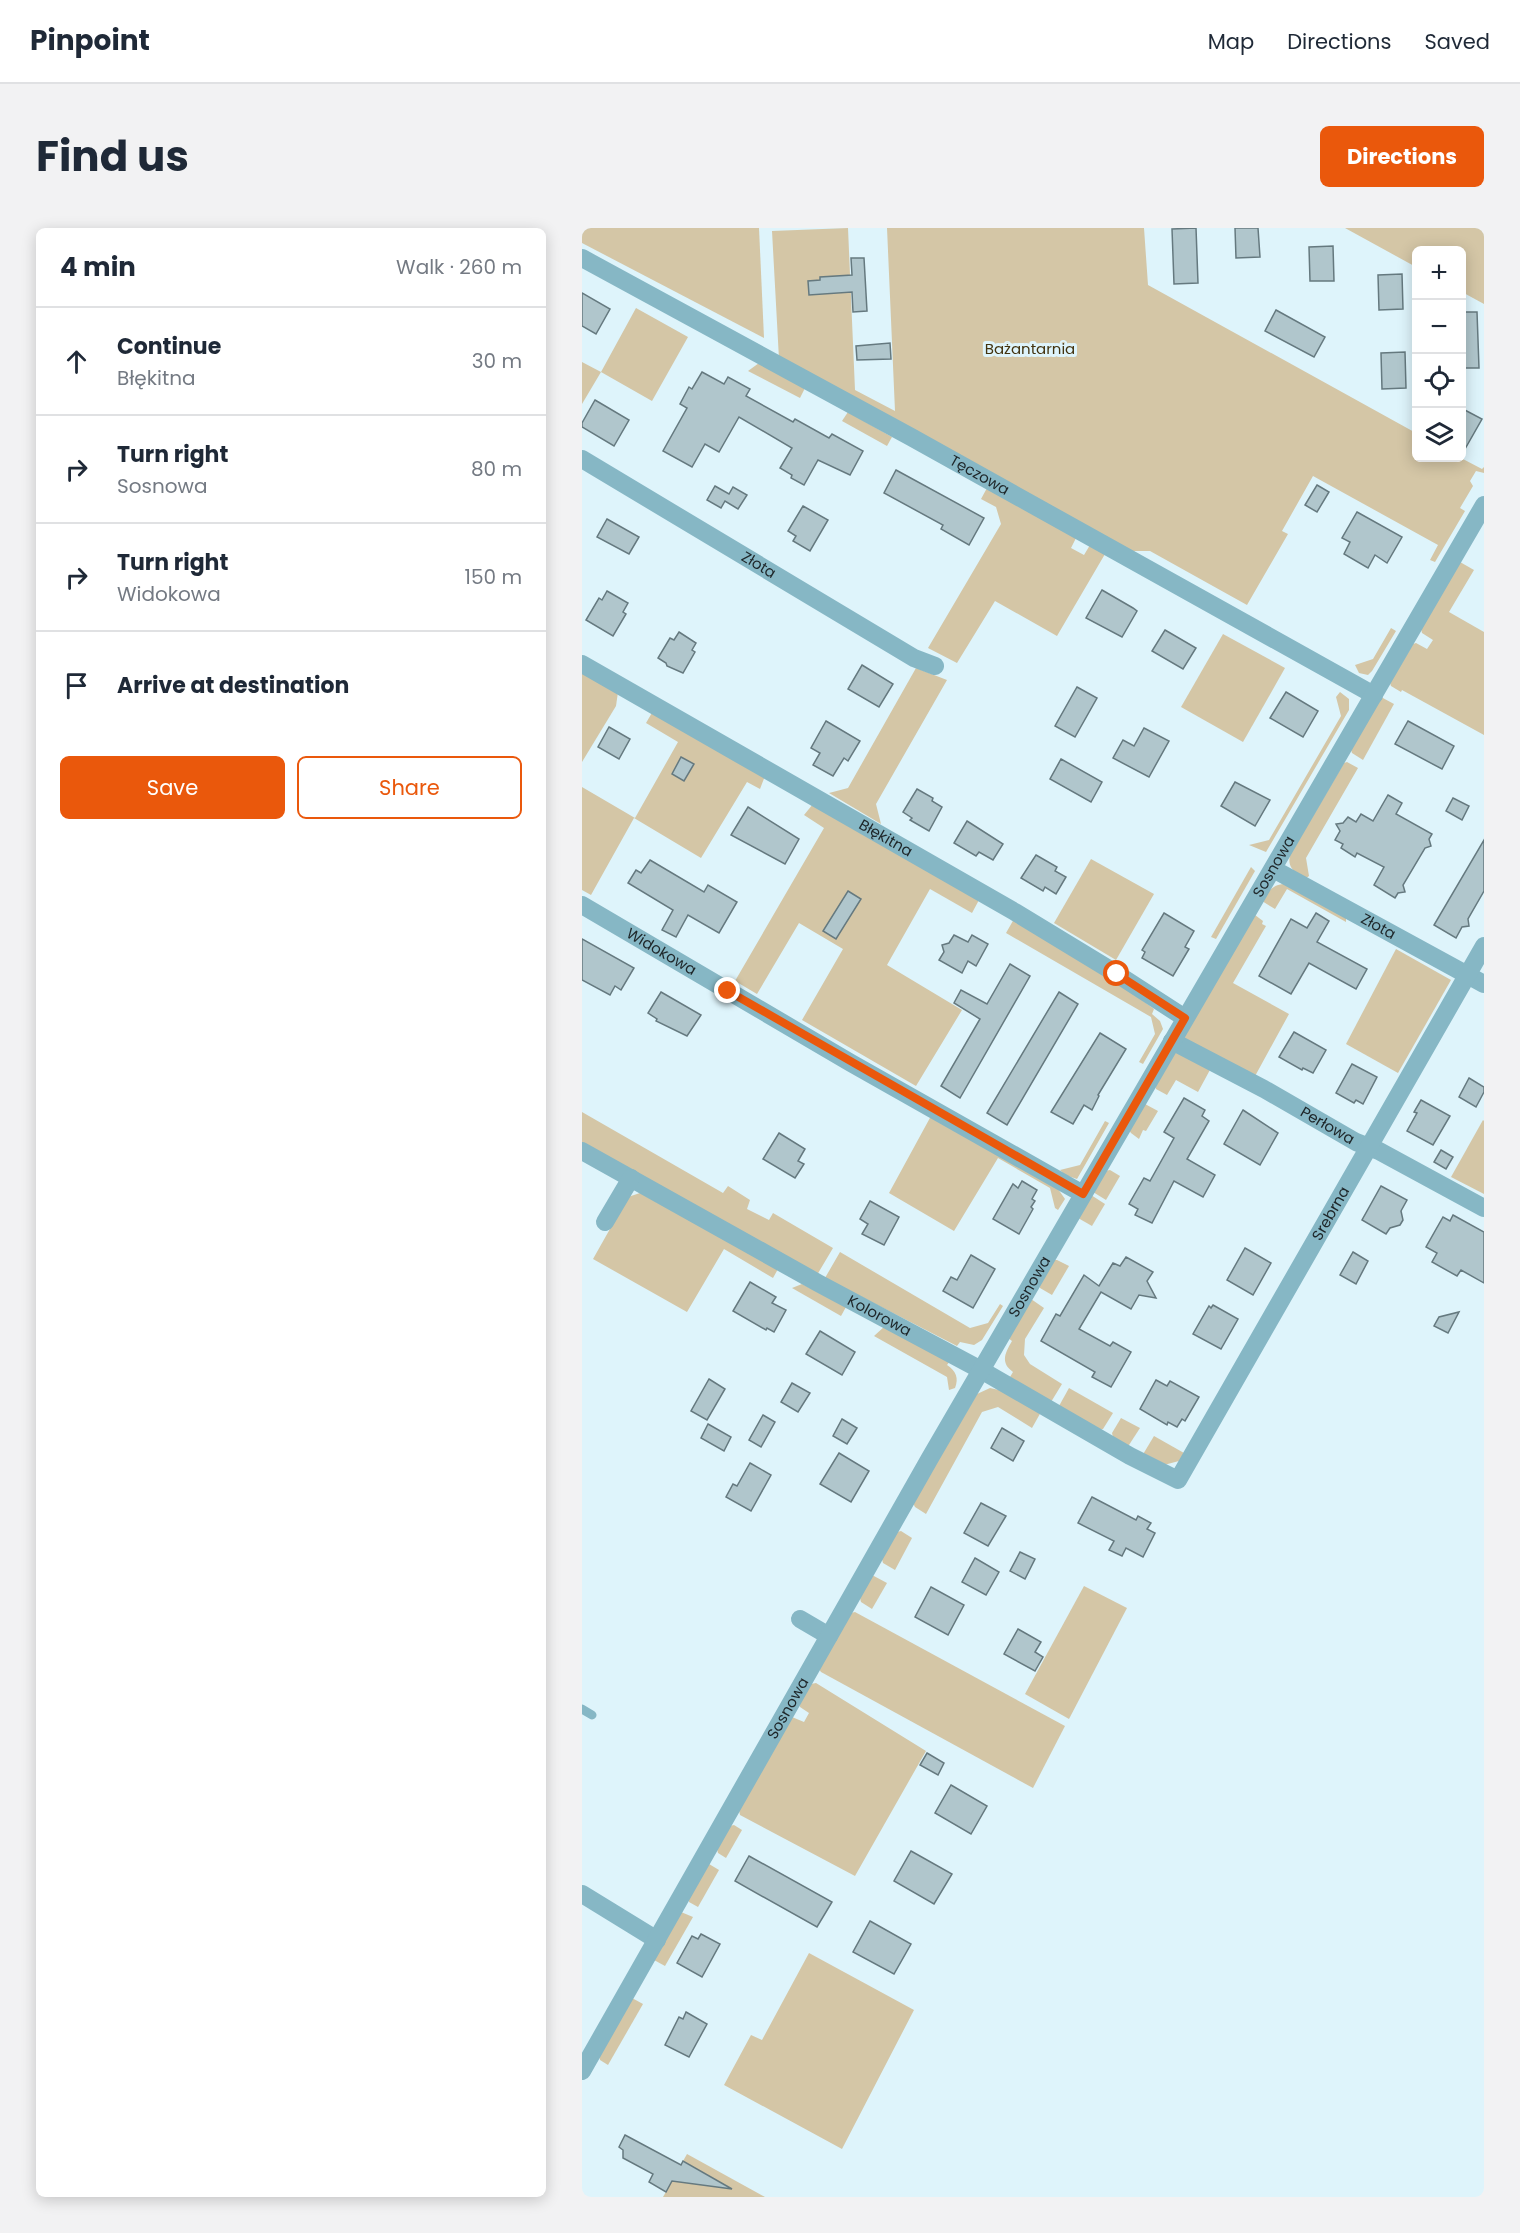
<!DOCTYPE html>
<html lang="en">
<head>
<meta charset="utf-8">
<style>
  body { margin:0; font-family:Poppins,sans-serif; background:#f2f2f3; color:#1f2937 }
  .controls { position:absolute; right:18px; top:18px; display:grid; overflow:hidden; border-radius:9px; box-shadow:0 3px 15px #0003 }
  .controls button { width:54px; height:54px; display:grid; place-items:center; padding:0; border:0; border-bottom:2px solid #e0e1e3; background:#fff; color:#1f2937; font:30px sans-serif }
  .stop { position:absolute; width:18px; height:18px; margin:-14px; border:4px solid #ea580c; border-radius:50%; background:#fff }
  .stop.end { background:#ea580c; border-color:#fff; box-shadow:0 2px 6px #0008 }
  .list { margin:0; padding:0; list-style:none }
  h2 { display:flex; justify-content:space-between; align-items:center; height:78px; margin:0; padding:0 24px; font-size:26px }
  h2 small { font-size:20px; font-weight:400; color:#747a83 }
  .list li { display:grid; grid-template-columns:39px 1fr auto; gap:18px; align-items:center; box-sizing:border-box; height:108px; padding:0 24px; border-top:2px solid #e0e1e3 }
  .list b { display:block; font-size:22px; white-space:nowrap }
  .list p { margin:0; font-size:20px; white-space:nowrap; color:#747a83 }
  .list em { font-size:20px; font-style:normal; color:#747a83 }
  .actions { display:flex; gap:12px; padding:18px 24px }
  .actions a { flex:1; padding:14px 0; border:2px solid #ea580c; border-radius:9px; text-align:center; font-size:21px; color:#ea580c }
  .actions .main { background:#ea580c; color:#fff }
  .icon { flex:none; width:33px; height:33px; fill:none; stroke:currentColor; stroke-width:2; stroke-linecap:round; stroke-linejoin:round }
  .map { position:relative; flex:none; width:902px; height:1969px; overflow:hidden; border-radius:9px }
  header { display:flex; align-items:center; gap:36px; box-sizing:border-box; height:84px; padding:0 30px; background:#fff; border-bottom:2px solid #e0e1e3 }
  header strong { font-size:28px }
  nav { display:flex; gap:33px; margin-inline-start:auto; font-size:21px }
  .intro { display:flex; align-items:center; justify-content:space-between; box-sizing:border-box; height:144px; padding:0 36px }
  h1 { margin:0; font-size:42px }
  .button { padding:15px 27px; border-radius:9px; background:#ea580c; color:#fff; font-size:21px; font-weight:700 }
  main { display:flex; gap:36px; padding:0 36px }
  aside { flex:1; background:#fff; border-radius:9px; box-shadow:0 3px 15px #0003 }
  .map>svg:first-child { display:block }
  .green { fill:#d4c6a6 }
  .building { fill:#b0c6cc; stroke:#65797f; stroke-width:1.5 }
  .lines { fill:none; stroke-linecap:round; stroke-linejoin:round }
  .service { stroke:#86b7c5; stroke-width:9 }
  .minor { stroke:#86b7c5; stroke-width:18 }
  .route { stroke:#ea580c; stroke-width:8 }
  .labels { text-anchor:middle; stroke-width:6; stroke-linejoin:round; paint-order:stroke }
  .park-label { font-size:15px; fill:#42330f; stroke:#def4fb }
  .street-label { font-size:15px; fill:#1e2629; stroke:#def4fb }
</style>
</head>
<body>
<header>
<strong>Pinpoint</strong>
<nav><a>Map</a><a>Directions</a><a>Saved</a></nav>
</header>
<div class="intro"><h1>Find us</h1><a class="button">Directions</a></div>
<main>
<aside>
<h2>4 min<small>Walk · 260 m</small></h2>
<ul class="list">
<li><svg class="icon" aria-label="ahead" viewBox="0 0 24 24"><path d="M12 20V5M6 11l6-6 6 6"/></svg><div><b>Continue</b><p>Błękitna</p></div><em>30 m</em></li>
<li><svg class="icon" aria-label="right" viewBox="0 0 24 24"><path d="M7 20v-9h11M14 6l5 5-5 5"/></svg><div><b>Turn right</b><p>Sosnowa</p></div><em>80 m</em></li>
<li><svg class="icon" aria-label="right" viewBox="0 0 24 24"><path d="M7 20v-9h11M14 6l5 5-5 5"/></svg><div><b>Turn right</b><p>Widokowa</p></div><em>150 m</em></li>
<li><svg class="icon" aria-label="arrive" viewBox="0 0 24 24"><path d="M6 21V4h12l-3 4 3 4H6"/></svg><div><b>Arrive at destination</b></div></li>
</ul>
<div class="actions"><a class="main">Save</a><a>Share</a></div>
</aside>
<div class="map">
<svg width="902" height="1969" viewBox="0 0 902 1969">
  <rect width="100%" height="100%" fill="#def4fb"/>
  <g class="green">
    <path d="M0,0H177L182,110L0,15Z"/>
    <path d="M266,0L273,162L313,183L305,0H562L566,57L834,205V230H879L900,241L902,239V245L894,243L888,253L891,258L878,280L883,283L853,334L848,332L856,317L731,248L700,303L706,306L665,377L568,323H550L197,131L190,3Z"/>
    <path d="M763,0H896L902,3V76L880,64V22H834V39Z"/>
    <path d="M54,80L106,109L70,173L19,144L0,176V134L19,144Z"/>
    <path d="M177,135L223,160L218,170L166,143Z"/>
    <path d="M266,184L310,209L305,218L260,193Z"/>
    <path d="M405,260L494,310L489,320L502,327L508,317L523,326L475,408L413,373L375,435L346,420L419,296L414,279L399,271Z"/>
    <path d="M878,334L892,342L867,384L902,404V507L820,462L819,464L809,458L808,455L831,416L834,415L845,421L851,412L840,405L839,401Z"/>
    <path d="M809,400L814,403L790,443L786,447L777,445L773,437L791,431Z"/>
    <path d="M641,406L703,440L661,514L599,479Z"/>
    <path d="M334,440L365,452L294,576L299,596L247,565L266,560Z"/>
    <path d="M0,444L36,464L34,478L0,534Z"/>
    <path d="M758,464L767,471V482L684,624L667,617L687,612L759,488L754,469Z"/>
    <path d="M799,469L812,476L781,532L770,525L769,522Z"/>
    <path d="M71,483L183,548L178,561L165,554L119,630L52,590L9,667L0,662V559L53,590L96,514L64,495Z"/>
    <path d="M765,534L776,540L724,630L727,648L723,651C713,644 705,640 708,627L762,535Z"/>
    <path d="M231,576L397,672L390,685L348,661L305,737L380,782L334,858L220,792L261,721L217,695L175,766L153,753L242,600L222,587Z"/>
    <path d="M509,631L572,666L534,732L472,695Z"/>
    <path d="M669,639L673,643L634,711L629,709Z"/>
    <path d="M702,656L764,689V694L705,661L693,681L680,673C687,664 689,657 702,656Z"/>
    <path d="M673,687L681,693L680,696L684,698L651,755L707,786L672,850L600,811Z"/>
    <path d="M432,691L534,753L572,781L570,786L578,793L581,801L561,836L557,834L573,806L569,789L424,705Z"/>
    <path d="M814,721L869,752L816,845L764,816Z"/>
    <path d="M601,824L629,840L616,864L594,852L585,867L574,861L573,857L592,825Z"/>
    <path d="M563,876L576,883L564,903L561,902L557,911L549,905L547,902Z"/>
    <path d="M0,884L141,965L146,958L168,972L165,981L187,992L191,985L251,1020L235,1047L0,915Z"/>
    <path d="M349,888L476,961L483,971L476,982L473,980L468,960L416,930L372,1003L307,965Z"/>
    <path d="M901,892L902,893V966L869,949Z"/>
    <path d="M523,893L527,895L495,951L483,947L478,942L498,937Z"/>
    <path d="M528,942L538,948L524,972L511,964L523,943Z"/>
    <path d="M58,965L196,1041L191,1050L142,1021L105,1084L11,1031L46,969Z"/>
    <path d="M509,967L523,976L510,998L496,990Z"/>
    <path d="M258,1024L388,1100L406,1095L418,1076L421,1078L400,1112L392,1117L378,1114L375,1118L243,1050Z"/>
    <path d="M471,1032H475L487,1038L470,1067L458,1060L457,1056Z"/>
    <path d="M220,1056L264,1079L259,1088L210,1060Z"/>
    <path d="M449,1071L462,1080L443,1111L442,1127L448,1136L480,1156L469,1174L428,1149L431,1144C418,1135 423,1125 430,1113L426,1110Z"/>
    <path d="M303,1098L368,1133L365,1137C374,1143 377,1150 373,1160L367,1162L365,1149L292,1108Z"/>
    <path d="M408,1160L417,1162L459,1184L450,1200L416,1179L400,1184L344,1286L333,1279L331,1275L395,1166Z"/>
    <path d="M487,1160L531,1185L521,1201L517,1202L477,1178Z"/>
    <path d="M539,1190L558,1200L547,1217L542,1218L531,1209L530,1205Z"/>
    <path d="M572,1208L602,1225L597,1233L578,1238L560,1228Z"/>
    <path d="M319,1303L330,1310L313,1342L301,1335L300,1331L315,1304Z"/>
    <path d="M290,1347L305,1355L290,1381L279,1374L278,1370Z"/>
    <path d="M502,1358L545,1380L487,1491L443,1466Z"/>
    <path d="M273,1384L483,1498L451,1560L239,1444L237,1441L269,1385Z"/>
    <path d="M234,1455L344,1523L273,1648L158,1587L157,1582L210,1489L222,1494L227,1485L218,1479L217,1476L229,1456Z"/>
    <path d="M152,1597L160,1602L144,1630L136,1625L135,1621L148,1598Z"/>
    <path d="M127,1636L137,1642L116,1679L107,1674V1670Z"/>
    <path d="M99,1684L111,1689L83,1738L72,1732Z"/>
    <path d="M227,1725L332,1782L260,1921L142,1857L169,1807L180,1812Z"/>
    <path d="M50,1770L61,1776L26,1837L18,1832L17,1828Z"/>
    <path d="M105,1926L183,1969H81Z"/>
  </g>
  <g class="building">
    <path d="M614,0L616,55L592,56L590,1Z"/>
    <path d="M653,0H676L678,29L654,30Z"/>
    <path d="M751,18L752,53H728L727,19Z"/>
    <path d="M269,30H282L285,83L271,84L270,64L227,67L226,53L238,52V49L270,47Z"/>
    <path d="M820,46L821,81L797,82L796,47Z"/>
    <path d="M0,65L28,81L14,106L0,98Z"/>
    <path d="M694,82L743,109L732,129L683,103Z"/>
    <path d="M879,84H895L897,140H879Z"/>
    <path d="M308,115L309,131L275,132L274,118Z"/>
    <path d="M823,124L824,160L800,161L799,125Z"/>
    <path d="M120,144L142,156L146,149L168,161L164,168L211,194L213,191L247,210L250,206L281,223L268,247L236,232L222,257L209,250L210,247L198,240L210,220L157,189L137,224L123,216L110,239L81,223L105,180L98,176L107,159L110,161Z"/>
    <path d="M13,172L47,192L32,218L0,199V195Z"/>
    <path d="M879,180L900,191L879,228Z"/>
    <path d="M314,242L402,290L387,317L359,301L361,297L302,265Z"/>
    <path d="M735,257L747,264L735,284L723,277Z"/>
    <path d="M133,258L147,266L151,259L165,267L156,281L143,273L139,280L125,272Z"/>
    <path d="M221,278L246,292L228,323L211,313L214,308L206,303Z"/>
    <path d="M775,284L820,309L805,335L793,327L786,340L762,326L768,314L760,310Z"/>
    <path d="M25,291L57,309L47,326L15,309Z"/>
    <path d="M520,362L551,380L555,383L540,409L504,390Z"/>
    <path d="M25,363L46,375L41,384L44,386L31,408L4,392L17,370L20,372Z"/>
    <path d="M583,402L614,420L601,441L570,423Z"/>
    <path d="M97,404L114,415L110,422L113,424L101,445L85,438L84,435L76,430L88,410L92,412Z"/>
    <path d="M280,437L311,456L297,479L266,461Z"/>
    <path d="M495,459L515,470L493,509L473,498Z"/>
    <path d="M704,464L736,483L721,509L688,490Z"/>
    <path d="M244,493L278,513L266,533L262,530L251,548L231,537L238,525L229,520Z"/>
    <path d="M826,493L872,518L860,541L813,516Z"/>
    <path d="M27,499L48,511L37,531L16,519Z"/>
    <path d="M562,500L587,513L567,549L531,530L541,512L552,518Z"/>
    <path d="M99,529L112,536L102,553L90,546Z"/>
    <path d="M479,531L520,554L509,574L468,551Z"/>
    <path d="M653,554L688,572L673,598L639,578Z"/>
    <path d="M335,561L351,570L350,573L360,579L347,603L328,592L330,590L321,584Z"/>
    <path d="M806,567L820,575L814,586L850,606L847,611L849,618L843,620L821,657L823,664L816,665L813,670L792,657L802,639L775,625L773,629L759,620L761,616L753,612L758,603L754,596L761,595L766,589L774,594L779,586L791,593Z"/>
    <path d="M871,570L887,578L880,592L864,583Z"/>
    <path d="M166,579L217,611L203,636L149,607Z"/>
    <path d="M385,593L421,616L411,632L397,624L394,628L372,615Z"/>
    <path d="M902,612V663L886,691L887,698L880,699L874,710L852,697Z"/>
    <path d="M454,627L475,639L473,643L484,649L474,666L463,659L461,663L439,650Z"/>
    <path d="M68,632L122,664L126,657L155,674L137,705L106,687L94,709L80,702L91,682L46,655L54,642L59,645Z"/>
    <path d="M266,663L279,671L254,711L241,703Z"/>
    <path d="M582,685L612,703L603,719L607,721L591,748L560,730L563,724L560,722Z"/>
    <path d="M734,685L747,693L735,714L785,741L774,761L727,735L709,766L677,748L709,691L725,700Z"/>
    <path d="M372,707L386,714L390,707L406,716L394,738L386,733L380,745L357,732L362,724L360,717L367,715Z"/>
    <path d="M0,711L52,740L39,762L33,758L28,767L0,752Z"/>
    <path d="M428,736L448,748L378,870L359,858L398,791L372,775L379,762L405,776Z"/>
    <path d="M79,764L119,787L105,808L74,793L75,791L66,785Z"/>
    <path d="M477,764L496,776L425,897L405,885Z"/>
    <path d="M712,804L744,822L731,845L721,840L720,842L697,829Z"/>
    <path d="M518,805L544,821L516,867L517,868L510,882L502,877L491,896L469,884Z"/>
    <path d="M770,836L795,849L781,876L774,872L772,875L754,865Z"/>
    <path d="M887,850L902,859V864L894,879L877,869Z"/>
    <path d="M602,870L623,882L620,888L627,893L605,931L633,947L621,969L592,953L570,995L553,987L556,981L547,976L562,950L568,953L592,910L582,904Z"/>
    <path d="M839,872L868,888L851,917L825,903L835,885L832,884Z"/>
    <path d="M661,882L696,905L678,937L642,916Z"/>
    <path d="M197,905L223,921L216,933L222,936L213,950L181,931Z"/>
    <path d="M859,922L871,929L864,941L852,934Z"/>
    <path d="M440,953L455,962L450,971L453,973L449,979L451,981L437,1006L411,991L431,956L436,960Z"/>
    <path d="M799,958L825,972L819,983L821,992L818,997L808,1000L804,1006L780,992Z"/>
    <path d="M288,973L317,989L302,1017L280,1006L286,996L278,991Z"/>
    <path d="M871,987L902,1004V1055L879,1042L875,1048L850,1034L855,1025L844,1019L861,989L868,993Z"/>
    <path d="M663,1020L689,1035L671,1067L645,1052Z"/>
    <path d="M771,1024L786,1033L774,1056L758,1047Z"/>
    <path d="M389,1027L413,1041L391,1080L361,1063L369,1049L375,1052Z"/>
    <path d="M544,1029L571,1044L565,1053L574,1070L557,1067L549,1081L519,1064L497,1101L528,1118L531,1114L549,1124L529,1159L510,1149L513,1144L459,1113L474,1086L478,1088L502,1047L517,1058L531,1035L538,1038Z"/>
    <path d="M168,1054L194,1069L190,1075L204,1082L192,1104L185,1100L184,1102L151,1083Z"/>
    <path d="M631,1077L656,1091L639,1121L611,1106L627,1078L629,1080Z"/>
    <path d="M877,1084L866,1105L852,1098L857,1089Z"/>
    <path d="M238,1103L273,1124L260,1147L224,1126Z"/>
    <path d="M127,1151L143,1161L125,1192L109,1183Z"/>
    <path d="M574,1152L585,1158L588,1153L617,1169L603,1193L600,1191L595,1199L586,1194L585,1197L558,1181Z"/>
    <path d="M210,1155L228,1165L216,1184L199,1174Z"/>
    <path d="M181,1187L193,1194L179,1219L167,1212Z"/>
    <path d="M260,1191L275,1200L265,1216L251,1208Z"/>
    <path d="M126,1196L149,1209L142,1223L119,1210Z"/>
    <path d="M420,1200L442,1213L431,1233L409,1220Z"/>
    <path d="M257,1225L287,1243L269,1274L238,1256Z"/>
    <path d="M168,1235L189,1247L169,1283L144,1269L151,1256L155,1258Z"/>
    <path d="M510,1269L554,1292L556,1288L569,1295L565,1301L573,1305L561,1329L544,1320L540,1328L527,1322L532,1313L496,1295Z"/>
    <path d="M399,1275L424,1288L406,1318L382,1305Z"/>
    <path d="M438,1324L453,1331L443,1351L428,1343Z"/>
    <path d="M393,1330L417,1344L404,1367L380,1354Z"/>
    <path d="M349,1359L382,1377L366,1407L333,1389Z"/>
    <path d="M436,1401L459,1414L453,1424L461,1429L453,1443L422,1426Z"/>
    <path d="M345,1525L362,1535L356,1547L338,1537Z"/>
    <path d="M369,1557L405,1578L389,1606L353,1585Z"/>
    <path d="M329,1623L370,1646L352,1676L312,1653Z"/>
    <path d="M167,1628L250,1674L235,1699L153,1653Z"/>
    <path d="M288,1693L329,1716L312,1746L271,1724Z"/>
    <path d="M119,1706L138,1716L120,1749L95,1735L110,1708L116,1711Z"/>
    <path d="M104,1784L125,1796L107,1829L83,1817L97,1789L101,1791Z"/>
    <path d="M43,1907L99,1937L101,1933L150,1961L90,1953L84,1964L67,1954L71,1946L41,1930V1922L37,1919Z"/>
  </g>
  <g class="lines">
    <path class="service" d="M0,1481L10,1487"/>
    <g class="minor">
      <path id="s1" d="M0,30L329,209L792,467"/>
      <path id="s2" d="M0,231L332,430L353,438"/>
      <path id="s3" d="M0,436L433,684L535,746L603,790"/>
      <path id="s4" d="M691,641L902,756"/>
      <path id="s5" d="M0,677L269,835L501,966"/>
      <path id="s6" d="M590,813L682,861L774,914L797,923L902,980"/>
      <path id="s7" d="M0,923L236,1055L399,1142L548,1228L596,1252L902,718"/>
      <path d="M23,994L49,950"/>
      <path d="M218,1391L247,1408"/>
      <path d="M0,1666L75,1712"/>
      <path id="s8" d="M0,1843L348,1230L902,277"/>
    </g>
  </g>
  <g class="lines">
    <path class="route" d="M146,763L501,966L603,790L535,746"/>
  </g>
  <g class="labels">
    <g class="park-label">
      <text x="448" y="126">Bażantarnia</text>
    </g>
    <g class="street-label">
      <text dy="5" stroke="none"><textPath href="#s1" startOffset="453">Tęczowa</textPath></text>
      <text dy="5" stroke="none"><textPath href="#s2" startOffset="206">Złota</textPath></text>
      <text dy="5" stroke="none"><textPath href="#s3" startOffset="350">Błękitna</textPath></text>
      <text dy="5" stroke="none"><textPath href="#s8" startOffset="1389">Sosnowa</textPath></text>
      <text dy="5" stroke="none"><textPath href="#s4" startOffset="120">Złota</textPath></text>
      <text dy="5" stroke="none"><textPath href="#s5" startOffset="92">Widokowa</textPath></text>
      <text dy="5" stroke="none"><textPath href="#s6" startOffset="177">Perłowa</textPath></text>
      <text dy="5" stroke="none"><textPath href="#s7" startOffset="988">Srebrna</textPath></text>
      <text dy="5" stroke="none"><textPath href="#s8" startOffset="903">Sosnowa</textPath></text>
      <text dy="5" stroke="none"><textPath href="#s7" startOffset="340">Kolorowa</textPath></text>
      <text dy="5" stroke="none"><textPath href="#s8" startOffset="417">Sosnowa</textPath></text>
    </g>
  </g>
</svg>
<div class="controls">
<button>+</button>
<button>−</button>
<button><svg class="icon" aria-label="locate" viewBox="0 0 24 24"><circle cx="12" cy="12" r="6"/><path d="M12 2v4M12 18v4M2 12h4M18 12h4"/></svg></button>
<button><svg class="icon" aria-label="layers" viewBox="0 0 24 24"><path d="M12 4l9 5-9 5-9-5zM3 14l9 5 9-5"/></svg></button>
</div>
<div class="stop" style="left:535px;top:746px"></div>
<div class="stop end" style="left:146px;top:763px"></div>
</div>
</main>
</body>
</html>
